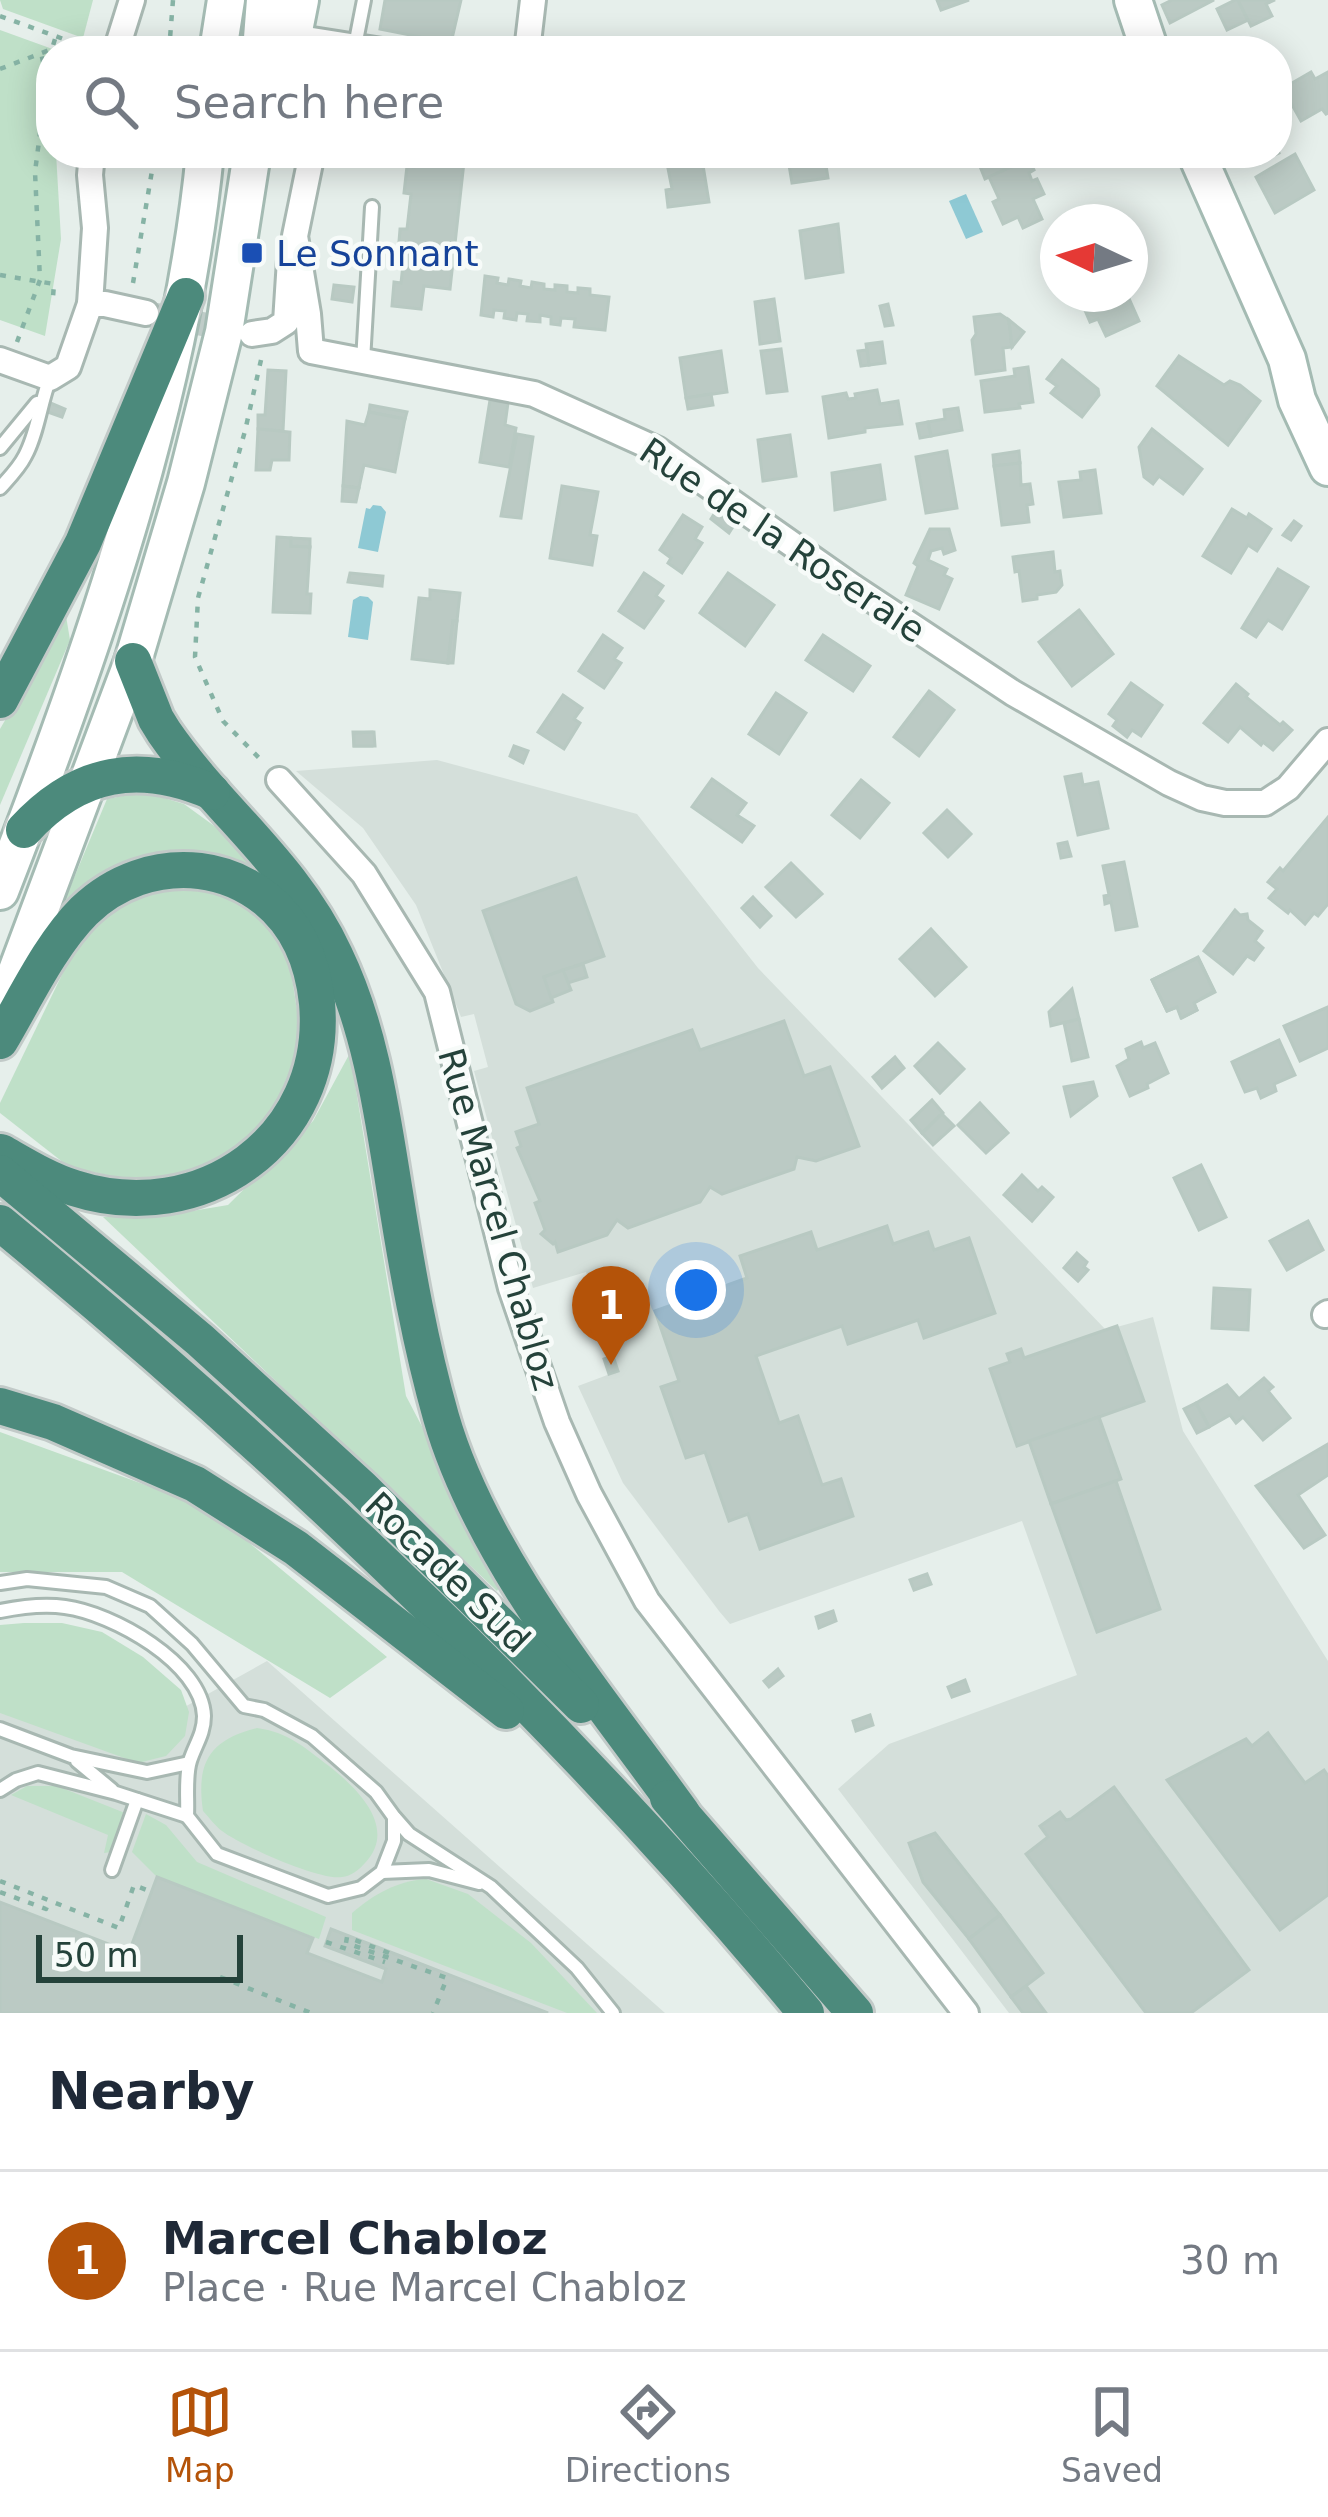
<!DOCTYPE html>
<html lang="en">
<head>
<meta charset="utf-8">
<style>
  body { margin:0; font-family:"DejaVu Sans",sans-serif; background:#f6f6f7; color:#1f2937 }
  .compass { position:absolute; left:1040px; top:204px; width:108px; height:108px; border-radius:50%; background:#fff; box-shadow:0 6px 30px #0003; rotate:274deg }
  .scale { position:absolute; left:36px; bottom:30px; width:207px; box-sizing:border-box; padding-left:12px; border:6px solid #24423a; border-top:0; font-size:33px; line-height:42px; white-space:nowrap; color:#24423a; -webkit-text-stroke:9px #f7fbf9; paint-order:stroke }
  .you { position:absolute; left:696px; top:1290px; width:42px; height:42px; margin:-30px; border:9px solid #fff; border-radius:50%; background:#1a73e8; box-shadow:0 0 0 18px #1a73e833 }
  .badge { display:grid; place-items:center; width:78px; height:78px; border-radius:50%; background:#b45309; color:#fff; font-size:39px; font-weight:700 }
  .pin { position:absolute; translate:-50% -99px; filter:drop-shadow(0 3px 6px #0008) }
  .pin::after { content:''; position:absolute; top:63px; width:42px; height:36px; background:inherit; clip-path:polygon(0 0,100% 0,50% 100%) }
  .list { margin:0; padding:0; list-style:none }
  h2 { display:flex; justify-content:space-between; align-items:center; height:156px; margin:0; padding:0 48px; font-size:51px }
  h2 small { font-size:39px; font-weight:400; color:#747a83 }
  .list li { display:grid; grid-template-columns:78px 1fr auto; gap:36px; align-items:center; box-sizing:border-box; height:180px; padding:0 48px; border-top:3px solid #e0e1e3 }
  .list b { display:block; font-size:45px; white-space:nowrap }
  .list p { margin:0; font-size:39px; white-space:nowrap; color:#747a83 }
  .list em { font-size:39px; font-style:normal; color:#747a83 }
  .icon { flex:none; width:66px; height:66px; fill:none; stroke:currentColor; stroke-width:2; stroke-linecap:round; stroke-linejoin:round }
  .map { position:relative; flex:none; width:1328px; height:2013px; overflow:hidden }
  .search { position:absolute; background:#fff; box-shadow:0 6px 30px #0003; left:36px; right:36px; top:36px; height:132px; display:flex; align-items:center; gap:30px; box-sizing:border-box; padding:0 42px; border-radius:48px; color:#747a83; font-size:45px }
  .sheet { height:336px; background:#fff }
  nav { display:flex; justify-content:space-around; align-items:center; box-sizing:border-box; height:168px; border-top:3px solid #e0e1e3; background:#fff; font-size:33px; color:#747a83 }
  nav a { display:grid; justify-items:center; gap:6px }
  nav .on { color:#b45309 }
  .map>svg:first-child { display:block }
  .built { fill:#d4dfda }
  .green { fill:#bfe0c8 }
  .water { fill:#8ec9d4 }
  .building { fill:#bbcac4; stroke:#b8c9c2; stroke-width:3 }
  .lines { fill:none; stroke-linecap:round; stroke-linejoin:round }
  .minor-tunnel { stroke:#bfccc8; stroke-width:24; stroke-dasharray:24 12; stroke-linecap:butt }
  .service-casing { stroke:#a8b8b2; stroke-width:18 }
  .minor-casing { stroke:#a8b8b2; stroke-width:30 }
  .secondary-casing { stroke:#a4bbb3; stroke-width:42 }
  .trunk-casing { stroke:#c2cac8; stroke-width:42 }
  .path { stroke:#86b3a5; stroke-width:4.5; stroke-dasharray:6 9; stroke-linecap:butt }
  .service { stroke:#fff; stroke-width:12 }
  .minor { stroke:#fff; stroke-width:24 }
  .secondary { stroke:#fff; stroke-width:36 }
  .trunk { stroke:#4c8a7c; stroke-width:36 }
  .transit-dot { fill:#1a4fb4; stroke:#f7fbf9; stroke-width:4.5 }
  .labels { text-anchor:middle; stroke-width:9; stroke-linejoin:round; paint-order:stroke }
  .transit-label { font-size:36px; fill:#164399; stroke:#f7fbf9; text-anchor:start }
  .street-label { font-size:36px; fill:#24423a; stroke:#f7fbf9 }
</style>
</head>
<body>
<div class="map">
<svg width="1328" height="2013" viewBox="0 0 1328 2013">
  <rect width="100%" height="100%" fill="#e6efeb"/>
  <g class="built">
    <path d="M437,760L637,814L758,968L1106,1330L1153,1317L1183,1431L1328,1661V2013H1009L838,1789L889,1744L1077,1675L1022,1521L730,1624L719,1611L623,1483L578,1386L618,1371L586,1272L533,1288L474,1071L488,1067L474,1014L461,1017L416,905L363,828L296,771Z"/>
    <path d="M267,1661L665,2013H0V1692L136,1734Z"/>
  </g>
  <g class="green">
    <path d="M0,0H93L83,38L3,9Z"/>
    <path d="M0,30L58,51H51V153H56L61,239L45,336L0,320Z"/>
    <path d="M66,616L70,640L0,805V729Z"/>
    <path d="M144,792L184,804L261,860L276,881L236,863L58,916L107,799Z"/>
    <path d="M163,887L204,888L248,905L273,928L289,959L302,1042L266,1127L212,1168L145,1183L69,1167L0,1113V1103L70,958L107,907Z"/>
    <path d="M350,1053L406,1396L503,1581L497,1591L103,1217L168,1215L228,1205L313,1121Z"/>
    <path d="M0,1432L206,1507L387,1657L330,1698L122,1572H0Z"/>
    <path d="M24,1623H62L102,1632L143,1657L181,1690L189,1712L185,1736L166,1756L138,1763L0,1713V1625Z"/>
    <path d="M257,1728C288,1732 305,1748 329,1766C358,1789 398,1828 365,1863C359,1870 351,1876 342,1877C320,1881 240,1845 222,1831C215,1826 209,1817 203,1811C196,1763 209,1740 257,1728Z"/>
    <path d="M27,1786H57L125,1813L111,1852L104,1853L108,1835L11,1795Z"/>
    <path d="M146,1814L166,1825L197,1862L326,1917L319,1939L157,1877L132,1852Z"/>
    <path d="M426,1879L468,1894L531,1943L597,2013H567L352,1930V1913C374,1894 397,1881 426,1879Z"/>
  </g>
  <g class="water">
    <path d="M966,194L983,232L966,239L949,201Z"/>
    <path d="M373,505L381,506L386,512L378,552L358,548L366,508L370,509Z"/>
    <path d="M360,596L368,597L373,602L368,640L348,637L353,600Z"/>
  </g>
  <g class="building">
    <path d="M385,0H461L451,43L380,29Z"/>
    <path d="M937,0H969L941,10Z"/>
    <path d="M1172,0H1214L1170,23L1162,5Z"/>
    <path d="M1235,0H1238L1248,20L1227,30L1217,9Z"/>
    <path d="M1238,0H1275L1266,4L1272,16L1251,26Z"/>
    <path d="M811,42L813,51H772V48Z"/>
    <path d="M1311,72L1315,79L1328,72V113L1326,114L1322,109L1301,121L1287,96L1292,83Z"/>
    <path d="M1277,148L1279,153L1257,163L1253,153H1277Z"/>
    <path d="M416,153H465L450,289L424,286L421,309L392,306L394,282L401,283L404,255L398,254L400,229H407L411,194L404,193L407,166L414,167Z"/>
    <path d="M665,153H701L709,202L668,207L666,190L672,189Z"/>
    <path d="M787,153H824L828,178L792,183Z"/>
    <path d="M1001,154L1006,169L985,179L979,164Z"/>
    <path d="M1295,154L1314,190L1275,213L1256,177Z"/>
    <path d="M1029,159L1034,170L1029,173L1032,181L1037,179L1044,194L1033,199L1042,219L1023,228L1018,217L1003,224L993,202L999,199L989,177Z"/>
    <path d="M838,224L843,272L806,278L800,231Z"/>
    <path d="M485,276L498,278L497,283L508,285L509,279L521,281L520,286L531,288L532,282L544,284V289L555,290V285L567,286V292L578,293V288L590,289V295L609,297L605,330L574,327L575,319L561,318L560,325L551,324V317L540,315V322L527,321L528,314L517,313L516,320L504,318L505,311L494,310L493,317L481,315Z"/>
    <path d="M334,285L354,287L352,302L332,299Z"/>
    <path d="M1078,294H1127L1139,321L1106,336L1098,319L1090,322Z"/>
    <path d="M774,299L780,341L760,344L755,302Z"/>
    <path d="M888,304L893,325L885,326L880,306Z"/>
    <path d="M1000,314L1009,320L1012,347L1003,348L1005,370L976,374L972,340L976,334L974,317Z"/>
    <path d="M1009,320L1024,332L1012,347Z"/>
    <path d="M882,342L885,363L869,365L866,344Z"/>
    <path d="M781,349L787,391L767,393L761,351Z"/>
    <path d="M867,350L869,365L861,366L858,351Z"/>
    <path d="M721,351L727,392L686,398L680,358Z"/>
    <path d="M1179,356L1224,385L1230,381L1240,385L1260,401L1228,445L1157,386Z"/>
    <path d="M1062,360L1098,389L1099,395L1082,417L1051,393L1057,386L1047,379Z"/>
    <path d="M1028,367L1033,402L1019,404L1020,408L985,412L981,381L1015,376L1014,369Z"/>
    <path d="M268,370L286,371L283,431L258,429V415H265Z"/>
    <path d="M877,390L880,404L898,401L902,424L865,428V432L829,438L823,397L846,393L848,399L856,398L855,394Z"/>
    <path d="M711,394L713,405L688,409L686,398Z"/>
    <path d="M490,400L508,403L505,425L516,428L509,467L480,462Z"/>
    <path d="M48,402L65,409L62,417L45,411Z"/>
    <path d="M370,405L407,412L405,419L369,412Z"/>
    <path d="M958,408L962,430L931,436L928,422L945,419L944,410Z"/>
    <path d="M369,412L405,419L395,472L364,465L359,488L343,486L347,421L365,425Z"/>
    <path d="M928,422L931,436L920,438L917,424Z"/>
    <path d="M258,429L290,432L289,460H272L270,470H256Z"/>
    <path d="M1152,429L1202,469L1183,494L1159,476L1153,484L1144,477L1139,447Z"/>
    <path d="M517,434L533,437L521,518L501,516Z"/>
    <path d="M790,435L796,476L763,481L758,440Z"/>
    <path d="M947,451L957,508L926,513L916,457Z"/>
    <path d="M1019,451L1020,463L994,466L993,455Z"/>
    <path d="M1020,463L1021,485L1030,484L1033,504L1027,505L1029,522L1002,525L994,466Z"/>
    <path d="M880,465L885,499L835,510L832,473Z"/>
    <path d="M1095,470L1101,513L1064,517L1059,482L1081,480L1080,472Z"/>
    <path d="M343,486L359,488L356,502L342,501Z"/>
    <path d="M562,486L598,492L590,535L597,536L592,565L550,558Z"/>
    <path d="M1232,509L1247,518L1249,514L1271,529L1257,551L1248,545L1231,573L1203,556Z"/>
    <path d="M716,511L734,525L729,533L711,519Z"/>
    <path d="M683,515L702,527L695,539L702,543L682,573L668,563L671,558L660,550Z"/>
    <path d="M1294,521L1301,526L1291,540L1283,535Z"/>
    <path d="M930,529H949L955,550L944,554L942,548L931,551L928,560L947,569L944,575L952,579L939,609L906,595L918,566L914,563Z"/>
    <path d="M277,537L291,538V546L310,547L307,594H311L310,613L273,612Z"/>
    <path d="M291,538L310,539V547L291,546Z"/>
    <path d="M1053,552L1055,572L1060,571L1062,585L1056,592L1037,595V599L1023,601L1019,571L1015,572L1013,557Z"/>
    <path d="M1278,569L1308,587L1282,629L1268,620L1256,637L1242,628Z"/>
    <path d="M350,573L383,576L382,586L348,582Z"/>
    <path d="M644,573L663,586L656,596L663,601L644,628L619,611Z"/>
    <path d="M728,573L774,605L745,646L700,613Z"/>
    <path d="M430,590L460,593L457,621H453L448,663L412,659L419,598L430,599Z"/>
    <path d="M1079,610L1113,654L1072,686L1039,642Z"/>
    <path d="M453,621H457L453,663H448Z"/>
    <path d="M603,635L622,648L614,659L621,663L604,688L579,671Z"/>
    <path d="M823,635L870,666L853,691L806,660Z"/>
    <path d="M1131,683L1162,705L1141,736L1132,730L1127,737L1113,726L1117,720L1109,714Z"/>
    <path d="M1236,684L1248,694L1246,697L1280,725L1283,722L1292,730L1273,750L1263,742L1261,745L1240,727L1228,742L1204,723Z"/>
    <path d="M929,691L954,710L919,756L894,737Z"/>
    <path d="M776,693L806,713L779,754L749,734Z"/>
    <path d="M563,695L582,708L574,719L580,723L564,749L538,732Z"/>
    <path d="M353,732H372V746H354Z"/>
    <path d="M374,732L375,746H354V733Z"/>
    <path d="M514,746L528,751L523,763L510,756Z"/>
    <path d="M1081,774L1083,785L1098,782L1108,828L1078,835L1065,777Z"/>
    <path d="M712,779L746,803L737,815L754,826L742,842L692,807Z"/>
    <path d="M861,780L889,803L860,838L832,815Z"/>
    <path d="M947,810L971,834L948,857L924,833Z"/>
    <path d="M1328,817V904L1318,916L1314,913L1305,924L1290,910L1288,913L1269,898L1277,889L1268,882L1280,868L1283,871Z"/>
    <path d="M1067,842L1071,856L1061,858L1058,844Z"/>
    <path d="M1124,862L1137,926L1116,930L1111,902L1105,904L1104,896L1109,895L1103,866Z"/>
    <path d="M791,863L822,894L796,917L766,887Z"/>
    <path d="M576,878L604,956L544,977L553,1002L530,1011L516,1004L483,911Z"/>
    <path d="M753,897L771,916L760,927L742,908Z"/>
    <path d="M1235,910L1240,915L1247,914L1248,920L1262,931L1255,941L1263,948L1254,960L1247,956L1233,974L1204,951Z"/>
    <path d="M931,929L966,967L935,996L900,959Z"/>
    <path d="M1198,957L1215,992L1194,1003L1197,1010L1182,1018L1177,1007L1167,1011L1152,980Z"/>
    <path d="M1198,958L1214,991L1194,1003L1197,1010L1181,1018L1177,1007L1167,1011L1152,980Z"/>
    <path d="M583,964L587,977L568,983L563,970Z"/>
    <path d="M563,970L571,990L551,998L544,977Z"/>
    <path d="M1072,989L1079,1019L1051,1026L1049,1012Z"/>
    <path d="M1328,1007V1048L1300,1061L1284,1026Z"/>
    <path d="M1079,1019L1088,1057L1072,1061L1064,1023Z"/>
    <path d="M784,1021L804,1076L830,1067L859,1146L816,1161L797,1157L794,1169L722,1194L710,1187L700,1202L628,1228L617,1220L607,1235L558,1252L555,1242L553,1244L541,1234L545,1230L535,1203L540,1201L517,1148L521,1146L516,1132L539,1124L527,1088L692,1030L700,1050Z"/>
    <path d="M1279,1040L1295,1075L1274,1084L1276,1091L1261,1098L1257,1088L1245,1092L1232,1062Z"/>
    <path d="M1141,1042L1143,1048L1155,1043L1168,1073L1147,1084L1148,1088L1130,1096L1117,1066L1129,1059L1126,1049Z"/>
    <path d="M938,1043L964,1069L940,1093L915,1066Z"/>
    <path d="M895,1057L904,1068L882,1088L873,1077Z"/>
    <path d="M1093,1082L1097,1096L1071,1116L1064,1087Z"/>
    <path d="M932,1100L943,1113L922,1133L911,1120Z"/>
    <path d="M980,1103L1008,1133L986,1153L958,1125Z"/>
    <path d="M942,1114L954,1126L933,1145L922,1133Z"/>
    <path d="M1201,1165L1226,1217L1199,1230L1174,1178Z"/>
    <path d="M1022,1175L1038,1191L1042,1187L1053,1197L1032,1221L1004,1195Z"/>
    <path d="M1308,1221L1323,1250L1287,1270L1270,1241Z"/>
    <path d="M887,1226L893,1244L928,1232L934,1250L969,1238L995,1313L924,1338L918,1320L848,1344L842,1326L756,1356L779,1423L798,1416L822,1485L841,1479L853,1516L760,1549L748,1514L729,1521L705,1452L686,1458L661,1387L679,1381L655,1311L747,1278L740,1256L811,1232L817,1250Z"/>
    <path d="M1077,1253L1087,1262L1084,1267L1088,1270L1078,1281L1064,1268Z"/>
    <path d="M1214,1288L1250,1290L1248,1330L1212,1328Z"/>
    <path d="M1117,1326L1144,1401L1017,1446L990,1369L1010,1362L1007,1354L1021,1349L1024,1358Z"/>
    <path d="M613,1356L618,1371L609,1374L604,1359Z"/>
    <path d="M1264,1378L1273,1387L1268,1391L1290,1418L1263,1440L1243,1417L1236,1423L1230,1415L1209,1427L1196,1403L1227,1385L1239,1399Z"/>
    <path d="M1196,1403L1209,1427L1197,1433L1184,1409Z"/>
    <path d="M1099,1417L1121,1479L1051,1504L1029,1441Z"/>
    <path d="M1328,1444V1475L1298,1495L1325,1535L1304,1548L1256,1486Z"/>
    <path d="M1116,1481L1160,1609L1097,1632L1051,1504Z"/>
    <path d="M927,1574L931,1584L914,1590L910,1580Z"/>
    <path d="M833,1611L836,1621L819,1628L816,1617Z"/>
    <path d="M778,1669L783,1676L769,1687L764,1681Z"/>
    <path d="M965,1680L969,1691L952,1697L948,1687Z"/>
    <path d="M870,1715L873,1725L856,1731L853,1721Z"/>
    <path d="M1268,1733L1305,1783L1324,1770L1328,1776V1895L1280,1930L1167,1780L1246,1739L1252,1746Z"/>
    <path d="M1114,1787L1249,1970L1191,2013H1146L1026,1854L1048,1837L1040,1826L1060,1812L1066,1820L1071,1819Z"/>
    <path d="M935,1833L1000,1915L969,1939L923,1882L909,1843Z"/>
    <path d="M157,1877L313,1938L307,1953L382,1982L386,1969L325,1946L331,1929L548,2013H0V1902L129,1952Z"/>
    <path d="M1000,1915L1043,1973L1011,1997L969,1939Z"/>
    <path d="M1026,1986L1046,2013H1023L1011,1997Z"/>
  </g>
  <g class="lines">
    <path class="minor-tunnel" d="M146,313L238,331"/>
    <defs>
      <g id="service">
        <path d="M355,46L364,0"/>
        <path d="M363,361L372,207"/>
        <path d="M0,448L37,403"/>
        <path d="M0,488C9,478 19,468 25,456C38,432 40,403 50,378"/>
        <path d="M0,1583L27,1579L106,1587L150,1606L192,1644L244,1706L264,1710L312,1736L376,1792L394,1817V1841L382,1872L361,1888L328,1896L217,1854L187,1816C188,1799 185,1777 190,1761C195,1745 204,1734 204,1716C202,1663 112,1613 65,1607C45,1604 20,1607 0,1611"/>
        <path d="M0,1729L71,1756L147,1772L189,1763"/>
        <path d="M77,1761L112,1790"/>
        <path d="M0,1790L16,1780L38,1773L116,1793L187,1816"/>
        <path d="M395,1818L409,1834L491,1887L577,1968L613,2013"/>
        <path d="M112,1870L137,1800"/>
        <path d="M382,1872L429,1870L479,1883"/>
      </g>
      <g id="minor">
        <path d="M293,37L382,51"/>
        <path d="M116,51L132,0"/>
        <path d="M527,51L533,0"/>
        <path d="M312,153L295,236L308,314L311,351L534,394L658,450L853,587L1013,693L1169,783L1202,798L1225,803H1265L1288,788L1328,741"/>
        <path d="M90,304H105L146,313"/>
        <path d="M252,334L272,331L286,322L290,260"/>
        <path d="M0,360L50,378L68,367L90,304L95,228L90,175L92,153"/>
        <path d="M279,780L364,874L437,992L511,1288L557,1422L589,1494L647,1601L966,2013"/>
        <path d="M1325,1315L1328,1313"/>
      </g>
      <g id="secondary">
        <path d="M1133,0L1150,51"/>
        <path d="M218,51L226,0"/>
        <path d="M261,51L265,0"/>
        <path d="M290,51L300,0"/>
        <path d="M1196,153L1287,359L1297,400L1328,467"/>
        <path d="M0,891C90,660 181,401 205,153"/>
        <path d="M0,1016L133,661L186,483L224,332L252,153"/>
      </g>
      <g id="trunk">
        <path d="M133,661L156,719L164,732C219,812 292,863 335,955C371,1030 382,1113 395,1193C407,1269 420,1343 441,1417C481,1557 597,1695 682,1813"/>
        <path d="M0,700L83,543L186,296"/>
        <path d="M24,830C79,770 140,761 212,792"/>
        <path d="M0,1041C25,999 50,945 84,911C115,881 157,866 200,871C225,874 247,884 266,899C298,925 313,963 317,1003C329,1139 201,1229 74,1188C48,1180 24,1165 1,1152"/>
        <path d="M0,1173L200,1340L362,1488L581,1705"/>
        <path d="M0,1223C290,1462 565,1723 806,2013"/>
        <path d="M0,1406L53,1422L195,1484L296,1548L506,1711"/>
        <path d="M668,1798L855,2013"/>
      </g>
    </defs>
    <use href="#service" class="service-casing"/>
    <use href="#minor" class="minor-casing"/>
    <use href="#secondary" class="secondary-casing"/>
    <use href="#trunk" class="trunk-casing"/>
    <g class="path">
      <path d="M0,16L91,49"/>
      <path d="M169,51L173,0"/>
      <path d="M0,69L52,49L55,39"/>
      <path d="M0,275L54,284L53,297"/>
      <path d="M133,283L155,153"/>
      <path d="M17,342L40,280L35,172L47,79L41,53"/>
      <path d="M261,360L245,431L198,598L195,657L223,721L263,762"/>
      <path d="M0,1881L119,1928L134,1885L152,1892"/>
      <path d="M0,1892L46,1909L49,1901"/>
      <path d="M326,1942L385,1962"/>
      <path d="M389,1953L347,1937L346,1943L447,1978L433,2013"/>
      <path d="M220,1977L311,2013"/>
    </g>
    <use href="#service" class="service"/>
    <use href="#minor" class="minor"/>
    <use href="#secondary" class="secondary"/>
    <use href="#trunk" class="trunk"/>
  </g>
  <rect class="transit-dot" x="240" y="241" width="24" height="24" rx="6"/>
  <g class="labels">
    <g class="transit-label">
      <text x="276" y="266">Le Sonnant</text>
    </g>
    <g class="street-label">
      <text transform="translate(783 540) rotate(34)" y="13">Rue de la Roseraie</text>
      <text transform="translate(499 1219) rotate(74)" y="13">Rue Marcel Chabloz</text>
      <text transform="translate(448 1572) rotate(44)" y="13">Rocade Sud</text>
    </g>
  </g>
</svg>
<svg class="compass" viewBox="-18 -18 36 36"><path d="M0-13l5 13h-10z" fill="#e53935"/><path d="M0 13l5-13h-10z" fill="#747a83"/></svg>
<div class="scale">50 m</div>
<div class="you"></div>
<div class="pin badge" style="left:611px;top:1365px">1</div>
<div class="search"><svg class="icon" aria-label="search" viewBox="0 0 24 24"><circle cx="10" cy="10" r="6"/><path d="M15 15l6 6"/></svg>Search here</div>
</div>
<section class="sheet">
<h2>Nearby<small></small></h2>
<ul class="list">
<li><span class="badge">1</span><div><b>Marcel Chabloz</b><p>Place · Rue Marcel Chabloz</p></div><em>30 m</em></li>
</ul>
</section>
<nav>
<a class="on"><svg class="icon" aria-label="map" viewBox="0 0 24 24"><path d="M3 6l6-2 6 2 6-2v14l-6 2-6-2-6 2zM9 4v14M15 6v14"/></svg>Map</a>
<a><svg class="icon" aria-label="directions" viewBox="0 0 24 24"><path d="M12 3l9 9-9 9-9-9zM9 14v-3h6M13 9l2 2-2 2"/></svg>Directions</a>
<a><svg class="icon" aria-label="saved" viewBox="0 0 24 24"><path d="M7 4h10v16l-5-4-5 4z"/></svg>Saved</a>
</nav>
</body>
</html>
